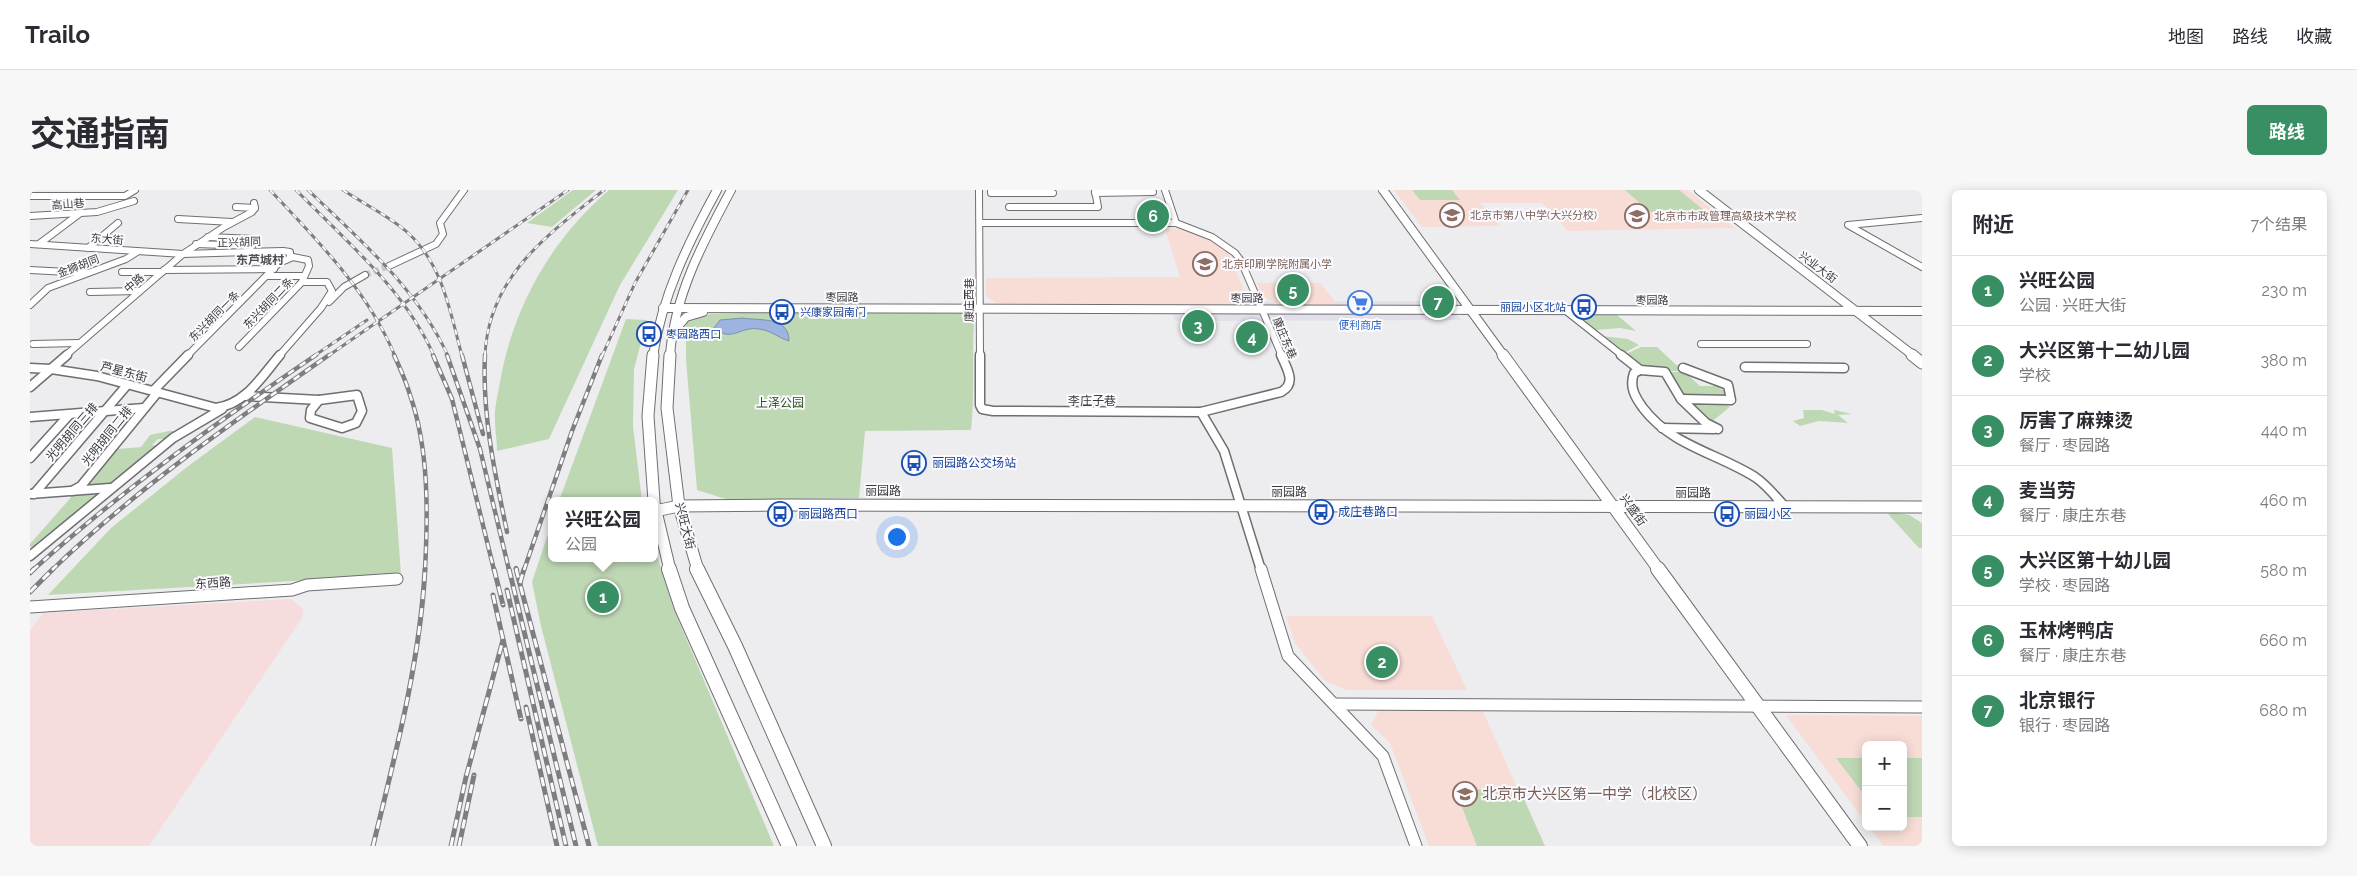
<!DOCTYPE html>
<html lang="zh">
<head>
<meta charset="utf-8">
<style>
  body { margin:0; font-family:Raleway,"Noto Sans SC",sans-serif; background:#f7f7f7; color:#2b2b33 }
  .controls { position:absolute; right:15px; bottom:15px; display:grid; overflow:hidden; border-radius:8px; box-shadow:0 2px 12px #0003 }
  .controls button { width:45px; height:45px; display:grid; place-items:center; padding:0; border:0; border-bottom:1px solid #e1e1e2; background:#fff; color:#2b2b33; font:25px sans-serif }
  .you { position:absolute; left:866px; top:346px; width:18px; height:18px; margin:-12px; border:4px solid #fff; border-radius:50%; background:#1a73e8; box-shadow:0 0 0 8px #1a73e833 }
  .badge { display:grid; place-items:center; width:32px; height:32px; border-radius:50%; background:#388f63; color:#fff; font-size:16px; font-weight:700 }
  .pin { position:absolute; translate:-50% -50%; border:2px solid #fff; box-shadow:0 1px 5px #0006 }
  .popup { position:absolute; left:518px; top:307px; width:110px; height:65px; box-sizing:border-box; display:grid; place-content:center; border-radius:8px; background:#fff; filter:drop-shadow(0 1px 4px #0005); font-size:16px; white-space:nowrap; color:#7c7c81 }
  .popup b { font-size:19px; color:#2b2b33 }
  .popup::after { content:''; position:absolute; left:50%; top:100%; margin-left:-10px; border:10px solid transparent; border-top-color:#fff }
  .list { margin:0; padding:0; list-style:none }
  h2 { display:flex; justify-content:space-between; align-items:center; height:65px; margin:0; padding:0 20px; font-size:21px }
  h2 small { font-size:16px; font-weight:400; color:#7c7c81 }
  .list li { display:grid; grid-template-columns:32px 1fr auto; gap:15px; align-items:center; box-sizing:border-box; height:70px; padding:0 20px; border-top:1px solid #e1e1e2 }
  .list b { display:block; font-size:19px; white-space:nowrap }
  .list p { margin:0; font-size:16px; white-space:nowrap; color:#7c7c81 }
  .list em { font-size:16px; font-style:normal; color:#7c7c81 }
  .map { position:relative; flex:none; width:1892px; height:656px; overflow:hidden; border-radius:8px }
  header { display:flex; align-items:center; gap:30px; box-sizing:border-box; height:70px; padding:0 25px; background:#fff; border-bottom:1px solid #e1e1e2 }
  header strong { font-size:24px }
  nav { display:flex; gap:28px; margin-inline-start:auto; font-size:18px }
  .intro { display:flex; align-items:center; justify-content:space-between; box-sizing:border-box; height:120px; padding:0 30px }
  h1 { margin:0; font-size:35px }
  .button { padding:12px 22px; border-radius:8px; background:#388f63; color:#fff; font-size:18px; font-weight:700 }
  main { display:flex; gap:30px; padding:0 30px }
  aside { flex:1; background:#fff; border-radius:8px; box-shadow:0 2px 12px #0003 }
  .map>svg:first-child { display:block }
  .built { fill:#e1dfea }
  .industrial { fill:#f7dcde }
  .education { fill:#f7ddd6 }
  .green { fill:#bed8b4 }
  .water { fill:#9db4e0; stroke:#7f8fae }
  .lines { fill:none; stroke-linecap:round; stroke-linejoin:round }
  .street-tunnel { stroke:#c9c9cc; stroke-width:6; stroke-dasharray:6 3; stroke-linecap:butt }
  .street-far2-casing { stroke:#6f6e71; stroke-width:8 }
  .street-far1-casing { stroke:#6f6e71; stroke-width:11 }
  .street-casing { stroke:#6f6e71; stroke-width:13 }
  .secondary-far2-casing { stroke:#6f6e71; stroke-width:10 }
  .secondary-far1-casing { stroke:#6f6e71; stroke-width:13 }
  .secondary-casing { stroke:#6f6e71; stroke-width:16 }
  .street-far2 { stroke:#fff; stroke-width:6 }
  .street-far1 { stroke:#fff; stroke-width:8 }
  .street { stroke:#fff; stroke-width:11 }
  .secondary-far2 { stroke:#fff; stroke-width:8 }
  .secondary-far1 { stroke:#fff; stroke-width:11 }
  .secondary { stroke:#fff; stroke-width:14 }
  .rail-far2-casing { stroke:#7e7e80; stroke-width:3 }
  .rail-far1-casing { stroke:#7e7e80; stroke-width:4.5 }
  .rail-casing { stroke:#7e7e80; stroke-width:5 }
  .rail-far2 { stroke:#fbfafe; stroke-width:2; stroke-dasharray:5.5; stroke-linecap:butt }
  .rail-far1 { stroke:#fbfafe; stroke-width:2.5; stroke-dasharray:7; stroke-linecap:butt }
  .rail { stroke:#fbfafe; stroke-width:3; stroke-dasharray:9; stroke-linecap:butt }
  .labels { text-anchor:middle; stroke-width:4; stroke-linejoin:round; paint-order:stroke }
  .far-street-label { font-size:11px; fill:#3a3a3b; stroke:#fbfafe }
  .far-education-label { font-size:11px; fill:#785e54; stroke:#fbfafe; text-anchor:start }
  .far-transit-label { font-size:11px; fill:#164399; stroke:#fbfafe; text-anchor:start }
  .far-shop-label { font-size:11px; fill:#366cbe; stroke:#fbfafe }
  .far-quarter-label { font-size:12px; font-weight:bold; fill:#505052; stroke:#fbfafe }
  .street-label { font-size:12px; fill:#3a3a3b; stroke:#fbfafe }
  .park-label { font-size:12px; fill:#2f561c; stroke:#fbfafe }
  .transit-label { font-size:12px; fill:#164399; stroke:#fbfafe; text-anchor:start }
  .near-education-label { font-size:15px; fill:#785e54; stroke:#fbfafe; text-anchor:start }
</style>
</head>
<body>
<header>
<strong>Trailo</strong>
<nav><a>地图</a><a>路线</a><a>收藏</a></nav>
</header>
<div class="intro"><h1>交通指南</h1><a class="button">路线</a></div>
<main>
<div class="map">
<svg width="1892" height="656" viewBox="0 0 1892 656">
  <rect width="100%" height="100%" fill="#ededf0"/>
  <path class="built" d="M1417,111L1431,130L1145,131L1139,112Z"/>
  <path class="industrial" d="M261,409L273,419L272,428L119,656H0V441L13,423Z"/>
  <g class="education">
    <path d="M1364,0H1658L1705,38L1538,41L1512,13H1450L1470,36L1392,37Z"/>
    <path d="M1148,38L1180,46L1198,61L1218,111L1214,115L966,113L956,106V88L1150,87L1135,39Z"/>
    <path d="M1227,93H1290L1308,115H1249L1234,107Z"/>
    <path d="M1256,426H1402L1437,500H1316L1295,491L1265,453Z"/>
    <path d="M1349,519H1452L1513,656H1399L1360,553L1341,535Z"/>
    <path d="M1756,525L1892,526V656H1853L1839,637H1873V555H1836V633Z"/>
  </g>
  <g class="green">
    <path d="M543,0H566L522,37L497,33Z"/>
    <path d="M579,0H648L590,95L519,249L467,261C467,251 465,240 465,230C464,218 468,204 470,192C483,117 521,50 579,0Z"/>
    <path d="M1382,0H1422L1430,10H1390Z"/>
    <path d="M1595,0H1649L1676,22H1620Z"/>
    <path d="M753,122L936,123L944,129C942,166 945,203 941,240L835,241L829,308L699,310L667,300L656,170V132L680,124Z"/>
    <path d="M1546,125H1587L1606,141L1590,138L1566,140Z"/>
    <path d="M596,129L617,130L604,179L603,236L612,311H529Z"/>
    <path d="M1572,146L1598,149L1609,155L1594,163Z"/>
    <path d="M1611,157H1627L1654,182L1611,178L1596,164Z"/>
    <path d="M1638,182H1655L1670,196H1686L1695,201V207L1652,208Z"/>
    <path d="M1655,211H1690L1700,217L1680,233Z"/>
    <path d="M1773,220H1792L1805,224L1804,220L1822,224L1808,225L1818,233L1789,231L1770,236L1763,231L1774,228Z"/>
    <path d="M225,227L362,258L371,385L18,405L81,338L157,277Z"/>
    <path d="M139,241H147L135,249H128L122,255L128,256L72,300L7,357H0V354L44,304L52,302L88,259L111,257L120,245Z"/>
    <path d="M1863,322L1879,325L1892,333V358H1889L1858,324Z"/>
    <path d="M522,332V368H624V356L645,422L744,656H568L511,436L502,392Z"/>
    <path d="M1806,568H1836V607Z"/>
    <rect x="1873" y="568" width="19" height="59"/>
    <path d="M1425,599L1490,600L1515,656H1447Z"/>
  </g>
  <path class="water" d="M713,128C730,131 759,126 759,151C749,148 740,140 729,139C710,136 701,153 684,138L690,130Z"/>
  <g class="lines">
    <path class="street-tunnel" d="M335,85L359,76"/>
    <defs>
      <g id="street-far2">
        <path d="M949,0L950,166"/>
        <path d="M961,0V3H1023"/>
        <path d="M1135,0L1146,33L1182,47L1205,63L1211,71L1252,166"/>
        <path d="M1065,3L1123,2L1122,0"/>
        <path d="M0,6H95L105,0"/>
        <path d="M206,17L225,18"/>
        <path d="M979,17H1068L1065,0"/>
        <path d="M0,26L67,22L104,11"/>
        <path d="M1892,28L1818,35L1892,77"/>
        <path d="M148,29L202,32"/>
        <path d="M950,33H1146"/>
        <path d="M178,47L224,49"/>
        <path d="M0,54L153,64L253,61L260,62V67"/>
        <path d="M9,54L49,24"/>
        <path d="M166,54L222,56"/>
        <path d="M58,58L88,33"/>
        <path d="M359,76L406,54L413,44L410,33L434,0"/>
        <path d="M0,80L57,83"/>
        <path d="M134,80L244,79"/>
        <path d="M92,82H132"/>
        <path d="M237,86H273"/>
        <path d="M60,102L109,101"/>
        <path d="M299,112L314,97L335,85"/>
        <path d="M0,115L18,98L96,69L107,62"/>
        <path d="M1536,121L1593,166"/>
        <path d="M3,154L49,153"/>
        <path d="M1671,154H1777"/>
        <path d="M35,166L153,64L194,37L222,22L225,18L224,13"/>
        <path d="M157,166L249,73L263,67L278,70L279,76L272,92L209,157"/>
        <path d="M249,166L291,118L302,101L297,92H272"/>
      </g>
      <g id="street-far1">
        <path d="M950,165V215L952,219L963,221L1171,222L1251,202C1267,193 1257,179 1251,165"/>
        <path d="M1591,165L1610,180L1604,183C1599,197 1605,207 1613,218C1642,256 1687,263 1725,287C1737,295 1746,307 1755,317"/>
        <path d="M1715,177L1814,178"/>
        <path d="M0,178L21,179L67,186L186,218C216,214 232,186 250,165"/>
        <path d="M1653,178L1698,195L1701,210L1651,209L1676,233L1688,239"/>
        <path d="M1610,180L1635,182L1651,209"/>
        <path d="M0,197L37,165"/>
        <path d="M123,201L158,165"/>
        <path d="M327,205L332,221L326,233L312,238L280,228L281,220L289,210Z"/>
        <path d="M216,206L289,210"/>
        <path d="M1171,222L1194,261L1231,380"/>
        <path d="M0,227L114,218"/>
        <path d="M1632,238L1684,239"/>
        <path d="M0,268L39,225"/>
        <path d="M42,301L51,296L127,203"/>
        <path d="M0,304L80,298"/>
        <path d="M4,304L97,195"/>
        <path d="M0,366L143,248L192,219"/>
      </g>
      <g id="street">
        <path d="M1231,379L1258,466L1353,566L1386,656"/>
        <path d="M0,417L262,400L277,395L367,389"/>
        <path d="M1304,514L1892,517"/>
      </g>
      <g id="secondary-far2">
        <path d="M1353,0L1474,166"/>
        <path d="M1669,0L1884,166"/>
        <path d="M633,118L1892,121"/>
        <path d="M644,141L656,127L673,122"/>
        <path d="M623,166C632,106 658,53 687,0"/>
        <path d="M640,166C644,106 673,52 701,0"/>
      </g>
      <g id="secondary-far1">
        <path d="M623,165L618,226L624,311"/>
        <path d="M640,165L637,218L649,316L668,380"/>
        <path d="M1473,165L1629,380"/>
        <path d="M1882,165L1892,173"/>
        <path d="M624,313L640,380"/>
        <path d="M625,321L649,316L751,315L1892,317"/>
      </g>
      <g id="secondary">
        <path d="M639,379L652,418L759,656"/>
        <path d="M667,379L705,456L794,656"/>
        <path d="M1628,379L1830,656"/>
      </g>
    </defs>
    <use href="#street-far2" class="street-far2-casing"/>
    <use href="#street-far1" class="street-far1-casing"/>
    <use href="#street" class="street-casing"/>
    <use href="#secondary-far2" class="secondary-far2-casing"/>
    <use href="#secondary-far1" class="secondary-far1-casing"/>
    <use href="#secondary" class="secondary-casing"/>
    <use href="#street-far2" class="street-far2"/>
    <use href="#street-far1" class="street-far1"/>
    <use href="#street" class="street"/>
    <use href="#secondary-far2" class="secondary-far2"/>
    <use href="#secondary-far1" class="secondary-far1"/>
    <use href="#secondary" class="secondary"/>
    <defs>
      <g id="rail-far2">
        <path d="M240,0C288,51 338,101 365,166"/>
        <path d="M266,0C316,51 375,100 404,166"/>
        <path d="M278,0C331,51 387,98 418,166"/>
        <path d="M313,0C334,14 359,26 377,42C413,74 420,122 432,166"/>
        <path d="M284,166L337,130"/>
        <path d="M298,166L538,0"/>
        <path d="M455,166C458,87 517,45 574,0"/>
        <path d="M572,166L605,93L658,0"/>
      </g>
      <g id="rail-far1">
        <path d="M364,165C370,178 376,191 380,205C399,259 398,323 395,380"/>
        <path d="M403,165L422,209L464,380"/>
        <path d="M417,165L450,259L479,380"/>
        <path d="M432,165L453,244"/>
        <path d="M455,165C452,225 465,284 477,342"/>
        <path d="M486,378L487,380"/>
        <path d="M3,380C91,301 187,232 286,165"/>
        <path d="M22,380C107,298 203,232 299,165"/>
        <path d="M494,380L542,241L572,165"/>
      </g>
      <g id="rail">
        <path d="M464,379L473,415"/>
        <path d="M479,379L546,656"/>
        <path d="M486,379L559,656"/>
        <path d="M0,383L4,379"/>
        <path d="M490,393L494,379"/>
        <path d="M477,400L536,656"/>
        <path d="M0,402L23,379"/>
        <path d="M463,405L491,529"/>
        <path d="M496,517L527,656"/>
        <path d="M343,656C365,565 390,473 395,379"/>
        <path d="M421,656L436,587L473,450"/>
        <path d="M429,656L444,585"/>
      </g>
    </defs>
    <use href="#rail-far2" class="rail-far2-casing"/>
    <use href="#rail-far1" class="rail-far1-casing"/>
    <use href="#rail" class="rail-casing"/>
    <use href="#rail-far2" class="rail-far2"/>
    <use href="#rail-far1" class="rail-far1"/>
    <use href="#rail" class="rail"/>
  </g>
  <defs>
    <symbol id="school-ring" viewBox="-11 -11 22 22"><circle r="9.5" fill="#fbfafe" stroke="#8d6e63" stroke-width="1.5"/><path d="M0-5L7-2L0 1L-7-2ZM-4 1L0 2.5L4 1V4Q0 6-4 4Z" fill="#8d6e63"/></symbol>
    <symbol id="supermarket-ring" viewBox="-11 -11 22 22"><circle r="9.5" fill="#fbfafe" stroke="#3f7fe0" stroke-width="1.5"/><path d="M-6-5.5h2.5l.6 2H6L4.5 2H-2.5L-4.4-4H-6ZM-1.5 3.2a1.3 1.3 0 1 0 .1 0ZM3 3.2a1.3 1.3 0 1 0 .1 0Z" fill="#3f7fe0"/></symbol>
    <symbol id="bus-ring" viewBox="-11 -11 22 22"><circle r="9.5" fill="#fbfafe" stroke="#1a4fb4" stroke-width="1.5"/><path d="M-5-6H5V4H4V6H2V4H-2V6H-4V4H-5ZM-3.5-4V0h7V-4ZM-3.5 1.2v1.5H-2V1.2ZM2 1.2v1.5H3.5V1.2Z" fill="#1a4fb4"/></symbol>
  </defs>
  <g fill-rule="evenodd">
    <use href="#school-ring" x="1408" y="11" width="28" height="28"/>
    <use href="#school-ring" x="1593" y="12" width="28" height="28"/>
    <use href="#school-ring" x="1161" y="60" width="28" height="28"/>
    <use href="#supermarket-ring" x="1316" y="99" width="28" height="28"/>
    <use href="#bus-ring" x="1540" y="103" width="28" height="28"/>
    <use href="#bus-ring" x="738" y="108" width="28" height="28"/>
    <use href="#bus-ring" x="605" y="130" width="28" height="28"/>
    <use href="#bus-ring" x="870" y="259" width="28" height="28"/>
    <use href="#bus-ring" x="1277" y="308" width="28" height="28"/>
    <use href="#bus-ring" x="736" y="310" width="28" height="28"/>
    <use href="#bus-ring" x="1683" y="310" width="28" height="28"/>
    <use href="#school-ring" x="1421" y="590" width="28" height="28"/>
  </g>
  <g class="labels">
    <g class="far-street-label">
      <text transform="translate(38 14) rotate(-4)" y="4">高山巷</text>
      <text transform="translate(77 49) rotate(5)" y="4">东大街</text>
      <text transform="translate(209 52) rotate(-2)" y="4">正兴胡同</text>
      <text transform="translate(48 76) rotate(-21)" y="4">金狮胡同</text>
      <text transform="translate(1788 77) rotate(37)" y="4">兴业大街</text>
      <text transform="translate(104 93) rotate(-41)" y="4">中路</text>
      <text x="812" y="111">枣园路</text>
      <text x="1217" y="112">枣园路</text>
      <text transform="translate(939 110) rotate(-90)" y="4">康庄西巷</text>
      <text x="1622" y="114">枣园路</text>
      <text transform="translate(238 113) rotate(-46)" y="4">东兴胡同二条</text>
      <text transform="translate(184 126) rotate(-45)" y="4">东兴胡同一条</text>
      <text transform="translate(1255 148) rotate(67)" y="4">康庄东巷</text>
    </g>
    <g class="far-education-label">
      <text x="1440" y="29">北京市第八中学(大兴分校)</text>
      <text x="1624" y="30">北京市市政管理高级技术学校</text>
      <text x="1192" y="78">北京印刷学院附属小学</text>
    </g>
    <g class="far-transit-label">
      <text x="1536" y="121" text-anchor="end">丽园小区北站</text>
      <text x="770" y="126">兴康家园南门</text>
      <text x="636" y="148">枣园路西口</text>
    </g>
    <g class="far-shop-label">
      <text x="1330" y="139">便利商店</text>
    </g>
    <g class="far-quarter-label">
      <text x="230" y="74">东芦城村</text>
    </g>
    <g class="street-label">
      <text transform="translate(94 182) rotate(15)" y="4">芦星东街</text>
      <text x="1062" y="215">李庄子巷</text>
      <text transform="translate(42 242) rotate(-49)" y="4">光明胡同三排</text>
      <text transform="translate(77 246) rotate(-51)" y="4">光明胡同二排</text>
      <text x="853" y="305">丽园路</text>
      <text x="1259" y="306">丽园路</text>
      <text x="1663" y="307">丽园路</text>
      <text transform="translate(1603 320) rotate(54)" y="4">兴盛街</text>
      <text transform="translate(655 336) rotate(76)" y="4">兴旺大街</text>
      <text transform="translate(183 393) rotate(-4)" y="4">东西路</text>
    </g>
    <g class="park-label">
      <text x="750" y="217">上泽公园</text>
    </g>
    <g class="transit-label">
      <text x="902" y="277">丽园路公交场站</text>
      <text x="1308" y="326">成庄巷路口</text>
      <text x="768" y="328">丽园路西口</text>
      <text x="1714" y="328">丽园小区</text>
    </g>
    <g class="near-education-label">
      <text x="1452" y="609">北京市大兴区第一中学（北校区）</text>
    </g>
  </g>
</svg>
<div class="controls">
<button>+</button>
<button>−</button>
</div>
<div class="you"></div>
<div class="pin badge" style="left:573px;top:407px">1</div>
<div class="popup"><b>兴旺公园</b>公园</div>
<div class="pin badge" style="left:1352px;top:472px">2</div>
<div class="pin badge" style="left:1168px;top:136px">3</div>
<div class="pin badge" style="left:1222px;top:147px">4</div>
<div class="pin badge" style="left:1263px;top:100px">5</div>
<div class="pin badge" style="left:1123px;top:26px">6</div>
<div class="pin badge" style="left:1408px;top:112px">7</div>
</div>
<aside>
<h2>附近<small>7个结果</small></h2>
<ul class="list">
<li><span class="badge">1</span><div><b>兴旺公园</b><p>公园 · 兴旺大街</p></div><em>230 m</em></li>
<li><span class="badge">2</span><div><b>大兴区第十二幼儿园</b><p>学校</p></div><em>380 m</em></li>
<li><span class="badge">3</span><div><b>厉害了麻辣烫</b><p>餐厅 · 枣园路</p></div><em>440 m</em></li>
<li><span class="badge">4</span><div><b>麦当劳</b><p>餐厅 · 康庄东巷</p></div><em>460 m</em></li>
<li><span class="badge">5</span><div><b>大兴区第十幼儿园</b><p>学校 · 枣园路</p></div><em>580 m</em></li>
<li><span class="badge">6</span><div><b>玉林烤鸭店</b><p>餐厅 · 康庄东巷</p></div><em>660 m</em></li>
<li><span class="badge">7</span><div><b>北京银行</b><p>银行 · 枣园路</p></div><em>680 m</em></li>
</ul>
</aside>
</main>
</body>
</html>
